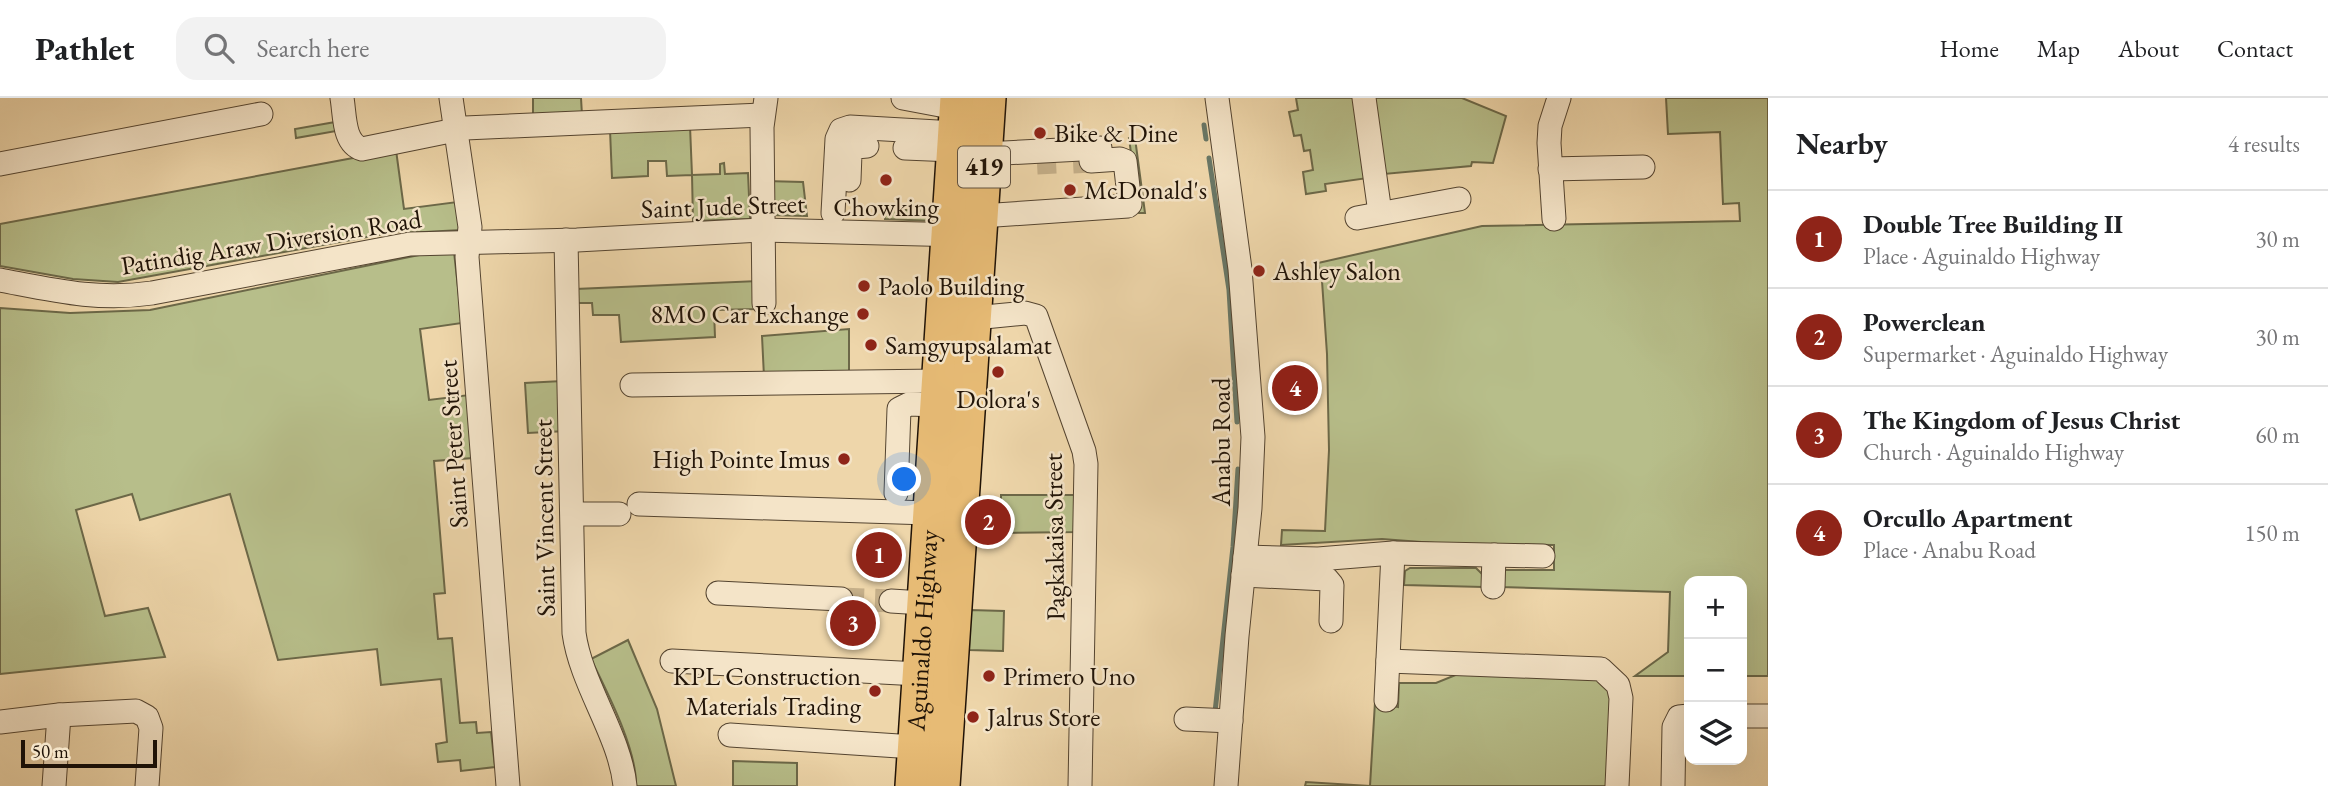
<!DOCTYPE html>
<html lang="en">
<head>
<meta charset="utf-8">
<style>
  body { margin:0; font-family:"EB Garamond",serif; background:#f2f2f2; color:#202124 }
  .controls { position:absolute; right:21px; bottom:21px; display:grid; overflow:hidden; border-radius:14px; box-shadow:0 7px 28px #0002 }
  .controls button { width:63px; height:63px; display:grid; place-items:center; padding:0; border:0; border-bottom:2px solid #e0e0e0; background:#fff; color:#202124; font:35px sans-serif }
  .scale { position:absolute; left:21px; bottom:18px; width:136px; box-sizing:border-box; padding-left:7px; border:4px solid #201307; border-top:0; font-size:19px; line-height:24px; white-space:nowrap; color:#201307; -webkit-text-stroke:5px #f4e4c8; paint-order:stroke }
  .you { position:absolute; left:905px; top:382px; width:24px; height:24px; margin:-18px; border:5px solid #fff; border-radius:50%; background:#1a73e8; box-shadow:0 0 0 10px #1a73e833 }
  .badge { display:grid; place-items:center; width:46px; height:46px; border-radius:50%; background:#8f2418; color:#fff; font-size:23px; font-weight:700 }
  .pin { position:absolute; translate:-50% -50%; border:4px solid #fff; box-shadow:0 2px 7px #0006 }
  .list { margin:0; padding:0; list-style:none }
  h2 { display:flex; justify-content:space-between; align-items:center; height:91px; margin:0; padding:0 28px; font-size:30px }
  h2 small { font-size:23px; font-weight:400; color:#757577 }
  .list li { display:grid; grid-template-columns:46px 1fr auto; gap:21px; align-items:center; box-sizing:border-box; height:98px; padding:0 28px; border-top:2px solid #e0e0e0 }
  .list b { display:block; font-size:26px; white-space:nowrap }
  .list p { margin:0; font-size:23px; white-space:nowrap; color:#757577 }
  .list em { font-size:23px; font-style:normal; color:#757577 }
  .icon { flex:none; width:38px; height:38px; fill:none; stroke:currentColor; stroke-width:2; stroke-linecap:round; stroke-linejoin:round }
  .map { position:relative; flex:none; width:1768px; height:688px; overflow:hidden }
  header { display:flex; align-items:center; gap:42px; box-sizing:border-box; height:98px; padding:0 35px; background:#fff; border-bottom:2px solid #e0e0e0 }
  header strong { font-size:33px }
  nav { display:flex; gap:38px; margin-inline-start:auto; font-size:24px }
  .search { width:490px; height:63px; background:#f2f2f2; display:flex; align-items:center; gap:18px; box-sizing:border-box; padding:0 24px; border-radius:21px; color:#757577; font-size:26px }
  main { display:flex }
  aside { flex:1; background:#fff }
  .map>svg:first-child { display:block }
  .green { fill:#b7be8a; stroke:#6c6848; stroke-width:2 }
  .lines { fill:none; stroke-linecap:round; stroke-linejoin:round }
  .stream { stroke:#697766; stroke-width:5 }
  .minor-tunnel { stroke:#c5af89; stroke-width:23; stroke-dasharray:23 11; stroke-linecap:butt }
  .minor-casing { stroke:#544430; stroke-width:25 }
  .highway-casing { stroke:#201307; stroke-width:36 }
  .minor { stroke:#f4e4c8; stroke-width:23 }
  .highway { stroke:#e7bb75; stroke-width:33 }
  .poi-dot { fill:#8f2418; stroke:#f4e4c8; stroke-width:2.5 }
  .labels { text-anchor:middle; stroke-width:5; stroke-linejoin:round; paint-order:stroke }
  .shield { fill:#f4e4c8; stroke:#605241; stroke-width:2 }
  .shield-label { font-size:24px; font-weight:bold; fill:#201307 }
  .poi-label { font-size:26px; fill:#201307; stroke:#f4e4c8; text-anchor:start }
  .street-label { font-size:26px; fill:#201307; stroke:#f4e4c8 }
</style>
</head>
<body>
<header>
<strong>Pathlet</strong>
<div class="search"><svg class="icon" aria-label="search" viewBox="0 0 24 24"><circle cx="10" cy="10" r="6"/><path d="M15 15l6 6"/></svg>Search here</div>
<nav><a>Home</a><a>Map</a><a>About</a><a>Contact</a></nav>
</header>
<main>
<div class="map">
<svg width="1768" height="688" viewBox="0 0 1768 688">
  <rect width="100%" height="100%" fill="#eed6aa"/>
  <filter id="stains"><feTurbulence type="fractalNoise" baseFrequency=".00286" numOctaves="4"/><feColorMatrix values="0 0 0 0 .2 0 0 0 0 .09 0 0 0 0 .02 0 0 0 .5 -.17"/></filter>
  <radialGradient id="worn" r=".72"><stop offset=".6" stop-color="#630" stop-opacity="0"/><stop offset="1" stop-color="#630" stop-opacity=".3"/></radialGradient>
  <g class="green">
    <path d="M533,0H581L582,17L533,19Z"/>
    <path d="M1296,0H1358L1368,80L1325,86L1326,93L1306,96L1303,74L1313,72L1310,52L1304,53L1301,37L1294,38L1289,14L1298,12Z"/>
    <path d="M1373,0H1462L1506,18L1493,65L1472,64L1471,68L1384,76Z"/>
    <path d="M1666,0H1768V578H1742V483H1689V578H1635L1668,554L1670,494L1501,489L1504,472H1554V447L1448,446L1382,441L1281,447L1282,432L1325,433L1329,352L1327,256L1322,183L1318,165L1482,128L1740,123L1739,105L1723,106L1720,34L1668,36Z"/>
    <path d="M341,23L342,32L296,40L295,31Z"/>
    <path d="M690,28L692,77L720,76V66L724,65L725,76L748,75L750,121L693,123L692,77L667,78L666,63H648V78L612,80L610,32Z"/>
    <path d="M1129,40H1135L1145,115H1139Z"/>
    <path d="M396,52L404,111L457,104L461,132L407,135L406,132L118,184L73,181L0,168V126Z"/>
    <path d="M765,83L803,84L807,118L767,117Z"/>
    <path d="M885,111L925,113V116L933,117V123L885,121Z"/>
    <path d="M454,154L462,225L420,231L429,302L469,297L473,360L434,363L445,495L434,496L438,541L452,540L460,625L476,624L477,635L491,634L495,669L461,673L460,662L438,664L436,646L447,644L441,581L381,587L377,551L278,562L230,396L140,422L132,396L76,412L105,518L148,510L165,559L0,576V210L70,215L150,212L424,156Z"/>
    <path d="M758,183L759,211L714,212L715,239L621,244L619,217H593L592,205H576V191Z"/>
    <path d="M849,231V277L764,279L762,238Z"/>
    <path d="M562,283L566,333L528,335L525,285Z"/>
    <path d="M1001,397H1080L1079,434L1001,435Z"/>
    <path d="M1410,470H1476L1483,477V489L1404,487L1405,473Z"/>
    <path d="M970,512L1004,513L1003,553L969,552Z"/>
    <path d="M628,542L657,611L676,688H636C637,651 607,594 591,561Z"/>
    <path d="M1458,576L1588,578L1608,586L1612,600L1609,688H1305L1306,684L1370,688L1375,604L1398,609L1399,585H1436Z"/>
    <path d="M733,663L797,665V688H733Z"/>
  </g>
  <g class="lines">
    <g class="stream">
      <path d="M1204,27L1206,41"/>
      <path d="M1209,60L1229,192L1237,324"/>
      <path d="M1215,614L1233,449L1238,371"/>
    </g>
    <g class="minor-tunnel">
      <path d="M1073,64L1091,63"/>
      <path d="M1037,65L1056,64"/>
      <path d="M841,501L891,503"/>
    </g>
    <defs>
      <g id="minor">
        <path d="M342,0C345,17 343,45 362,51L465,30L762,17"/>
        <path d="M451,0L470,129L467,159L508,688"/>
        <path d="M903,0L956,10"/>
        <path d="M1217,0L1240,171L1253,339L1250,410L1237,538L1226,688"/>
        <path d="M1364,0L1380,115"/>
        <path d="M905,50L953,52"/>
        <path d="M985,56L1100,50"/>
        <path d="M0,66L261,16"/>
        <path d="M1550,71L1643,69"/>
        <path d="M849,82L850,55L856,49L867,48"/>
        <path d="M833,115L837,41L841,32L850,29L955,35"/>
        <path d="M981,118L1128,108L1130,106L1125,63L1120,61L1091,63"/>
        <path d="M1357,120L1459,101"/>
        <path d="M1554,121L1549,45L1550,28L1559,0"/>
        <path d="M566,142L574,535C581,587 620,637 625,688"/>
        <path d="M0,182C53,192 97,203 152,195L410,146L577,142L761,132L962,137"/>
        <path d="M764,205L762,29L766,0"/>
        <path d="M974,220L1025,215L1036,218L1084,353L1086,366L1080,688"/>
        <path d="M632,287L938,283"/>
        <path d="M896,395L899,311L909,306L936,307"/>
        <path d="M639,406L929,415"/>
        <path d="M573,416H619"/>
        <path d="M1245,459L1318,461L1393,455L1543,458"/>
        <path d="M1243,477L1327,481L1332,487L1331,523"/>
        <path d="M1493,489L1494,457"/>
        <path d="M718,495L841,501"/>
        <path d="M891,503L923,505"/>
        <path d="M672,563L919,576"/>
        <path d="M1388,563L1601,571L1618,587L1621,600L1617,688"/>
        <path d="M1386,602L1393,455"/>
        <path d="M1742,618H1768"/>
        <path d="M1186,621L1231,623"/>
        <path d="M0,624L59,617L136,613L147,619L151,630L147,688"/>
        <path d="M730,637L914,649"/>
        <path d="M54,688L59,617"/>
        <path d="M1673,688L1674,629L1679,619L1689,618"/>
      </g>
      <g id="highway">
        <path id="s1" d="M912,688L957,0"/>
        <path d="M943,688L989,0"/>
      </g>
    </defs>
    <use href="#minor" class="minor-casing"/>
    <use href="#highway" class="highway-casing"/>
    <use href="#minor" class="minor"/>
    <use href="#highway" class="highway"/>
  </g>
  <g class="poi-dot">
    <circle cx="1040" cy="35" r="7"/>
    <circle cx="886" cy="82" r="7"/>
    <circle cx="1070" cy="92" r="7"/>
    <circle cx="1259" cy="173" r="7"/>
    <circle cx="864" cy="188" r="7"/>
    <circle cx="863" cy="216" r="7"/>
    <circle cx="871" cy="247" r="7"/>
    <circle cx="998" cy="274" r="7"/>
    <circle cx="844" cy="361" r="7"/>
    <circle cx="989" cy="578" r="7"/>
    <circle cx="875" cy="593" r="7"/>
    <circle cx="973" cy="619" r="7"/>
  </g>
  <g class="labels">
    <rect class="shield" x="958" y="48.5" width="52" height="41" rx="5"/>
    <g class="shield-label">
      <text x="984" y="77">419</text>
    </g>
    <g class="poi-label">
      <text x="1054" y="44">Bike &amp; Dine</text>
      <text x="1084" y="101">McDonald's</text>
      <text x="886" y="118" text-anchor="middle">Chowking</text>
      <text x="1273" y="182">Ashley Salon</text>
      <text x="878" y="197">Paolo Building</text>
      <text x="849" y="225" text-anchor="end">8MO Car Exchange</text>
      <text x="885" y="256">Samgyupsalamat</text>
      <text x="998" y="310" text-anchor="middle">Dolora's</text>
      <text x="830" y="370" text-anchor="end">High Pointe Imus</text>
      <text x="861" y="587" text-anchor="end">KPL Construction<tspan x="861" dy="30">Materials Trading</tspan></text>
      <text x="1003" y="587">Primero Uno</text>
      <text x="987" y="628">Jalrus Store</text>
    </g>
    <g class="street-label">
      <text transform="translate(723 108) rotate(-2)" y="9">Saint Jude Street</text>
      <text transform="translate(271 144) rotate(-9)" y="9">Patindig Araw Diversion Road</text>
      <text transform="translate(1221 344) rotate(-90)" y="9">Anabu Road</text>
      <text transform="translate(453 346) rotate(-94)" y="9">Saint Peter Street</text>
      <text transform="translate(544 420) rotate(-91)" y="9">Saint Vincent Street</text>
      <text transform="translate(1054 439) rotate(-91)" y="9">Pagkakaisa Street</text>
      <text dy="9" stroke="none"><textPath href="#s1" startOffset="156">Aguinaldo Highway</textPath></text>
    </g>
  </g>
  <rect width="100%" height="100%" filter="url(#stains)"/>
  <rect width="100%" height="100%" fill="url(#worn)"/>
</svg>
<div class="controls">
<button>+</button>
<button>−</button>
<button><svg class="icon" aria-label="layers" viewBox="0 0 24 24"><path d="M12 4l9 5-9 5-9-5zM3 14l9 5 9-5"/></svg></button>
</div>
<div class="scale">50 m</div>
<div class="you"></div>
<div class="pin badge" style="left:879px;top:457px">1</div>
<div class="pin badge" style="left:988px;top:424px">2</div>
<div class="pin badge" style="left:853px;top:525px">3</div>
<div class="pin badge" style="left:1295px;top:290px">4</div>
</div>
<aside>
<h2>Nearby<small>4 results</small></h2>
<ul class="list">
<li><span class="badge">1</span><div><b>Double Tree Building II</b><p>Place · Aguinaldo Highway</p></div><em>30 m</em></li>
<li><span class="badge">2</span><div><b>Powerclean</b><p>Supermarket · Aguinaldo Highway</p></div><em>30 m</em></li>
<li><span class="badge">3</span><div><b>The Kingdom of Jesus Christ</b><p>Church · Aguinaldo Highway</p></div><em>60 m</em></li>
<li><span class="badge">4</span><div><b>Orcullo Apartment</b><p>Place · Anabu Road</p></div><em>150 m</em></li>
</ul>
</aside>
</main>
</body>
</html>
